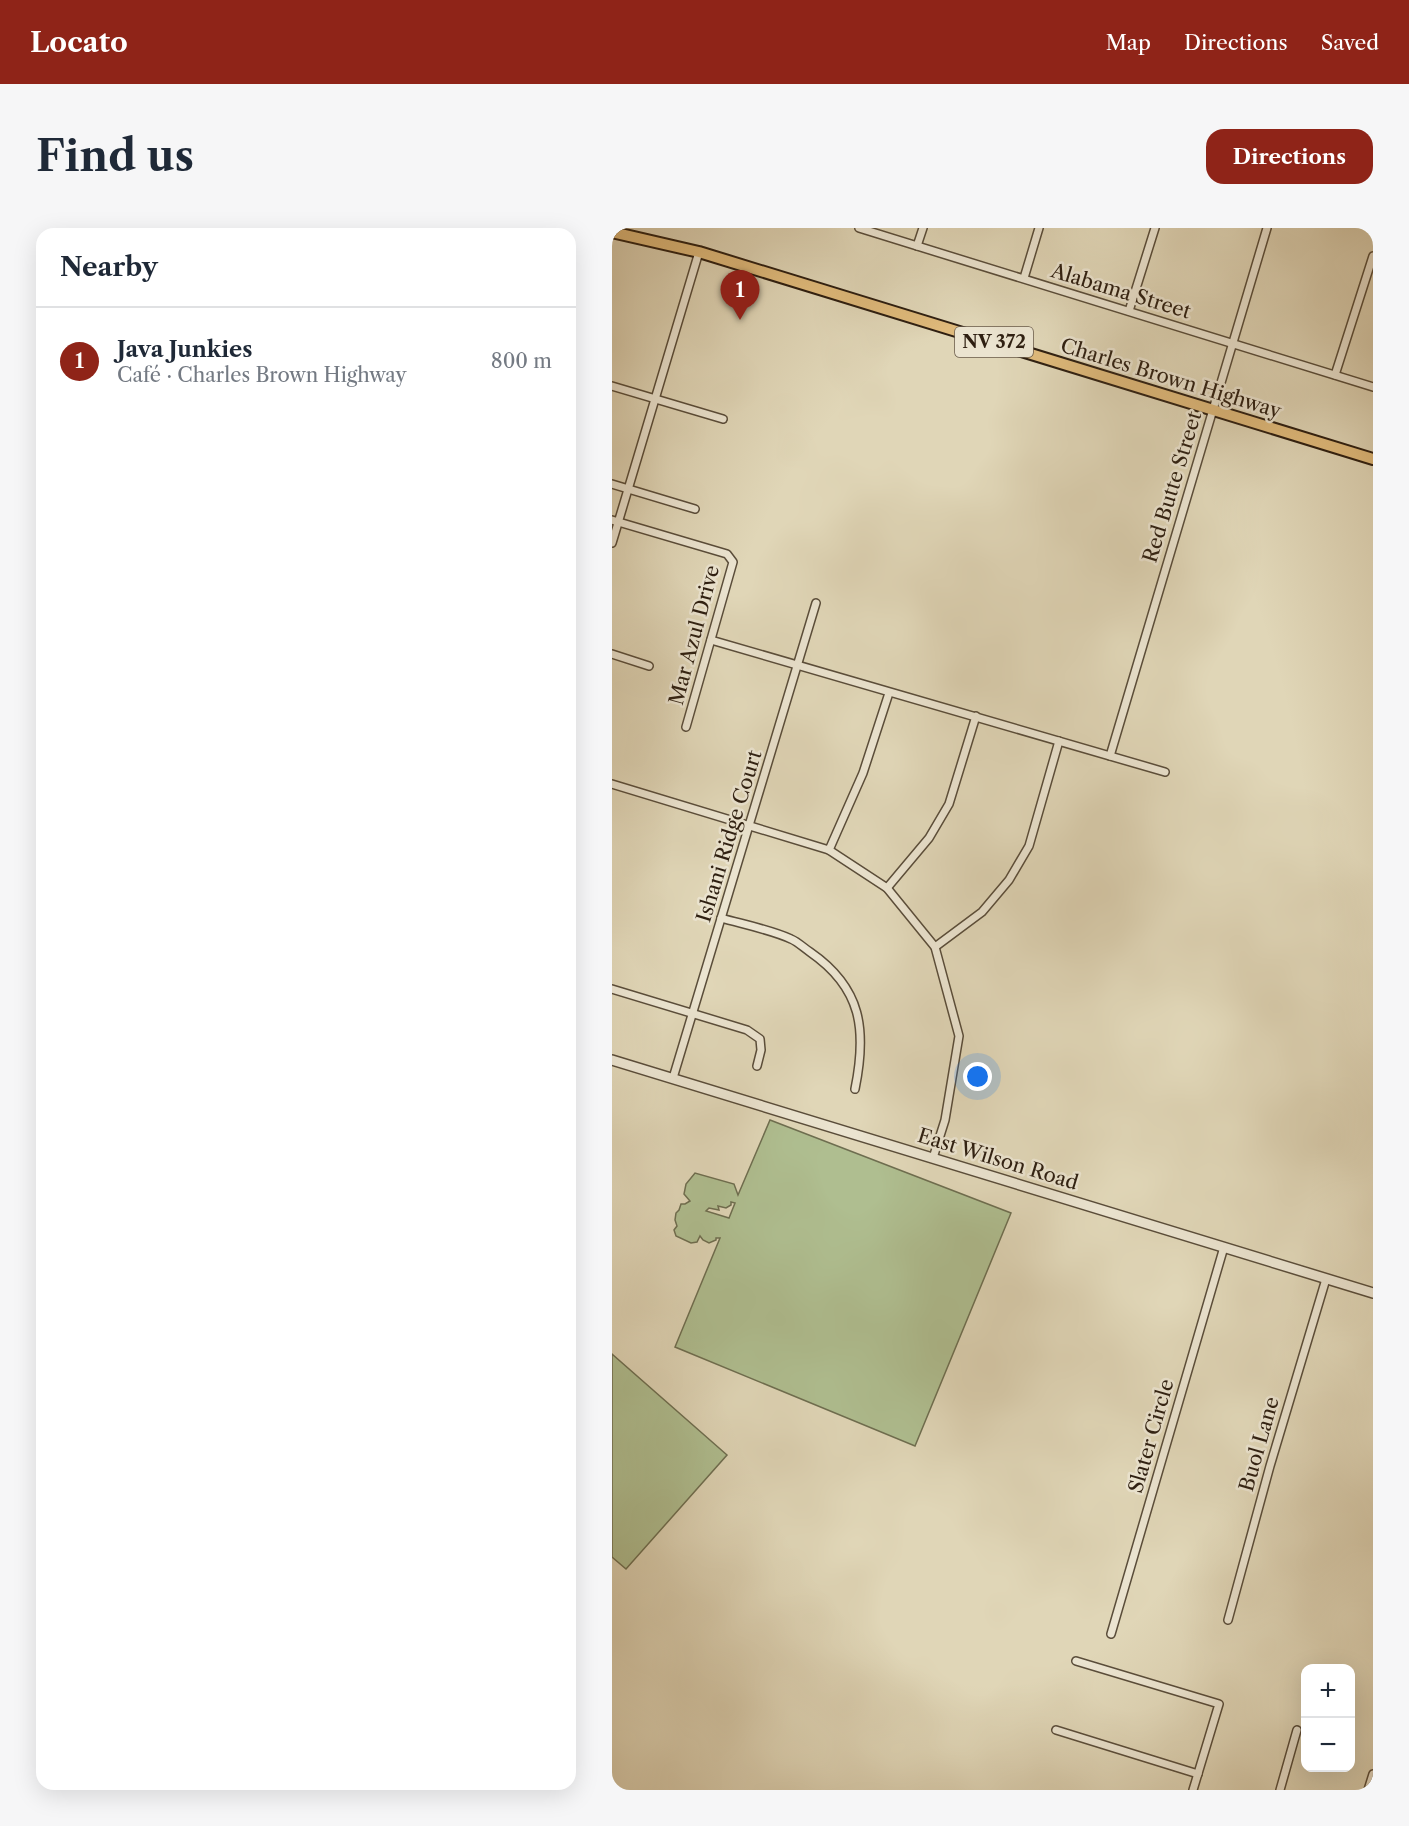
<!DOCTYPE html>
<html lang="en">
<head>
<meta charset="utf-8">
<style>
  body { margin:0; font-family:"Libre Caslon Text",serif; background:#f6f6f7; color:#1f2937 }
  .controls { position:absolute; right:18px; bottom:18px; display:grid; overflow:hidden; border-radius:12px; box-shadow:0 6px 24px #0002 }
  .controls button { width:54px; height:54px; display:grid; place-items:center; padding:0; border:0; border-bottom:2px solid #e0e1e3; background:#fff; color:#1f2937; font:30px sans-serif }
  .you { position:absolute; left:366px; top:849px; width:21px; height:21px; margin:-15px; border:4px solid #fff; border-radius:50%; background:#1a73e8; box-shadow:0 0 0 9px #1a73e833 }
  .badge { display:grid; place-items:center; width:39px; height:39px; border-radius:50%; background:#8f2418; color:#fff; font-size:20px; font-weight:700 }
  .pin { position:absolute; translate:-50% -50px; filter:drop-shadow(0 2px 3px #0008) }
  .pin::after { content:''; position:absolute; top:32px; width:21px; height:18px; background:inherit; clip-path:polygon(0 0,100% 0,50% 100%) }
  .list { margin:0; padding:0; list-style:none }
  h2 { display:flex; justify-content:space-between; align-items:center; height:78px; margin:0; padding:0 24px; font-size:26px }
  h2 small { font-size:20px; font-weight:400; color:#747a83 }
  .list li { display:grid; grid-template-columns:39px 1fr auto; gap:18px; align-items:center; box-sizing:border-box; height:108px; padding:0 24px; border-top:2px solid #e0e1e3 }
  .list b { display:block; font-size:22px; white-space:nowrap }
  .list p { margin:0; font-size:20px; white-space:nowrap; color:#747a83 }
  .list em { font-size:20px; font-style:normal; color:#747a83 }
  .map { position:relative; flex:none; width:761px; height:1562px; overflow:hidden; border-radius:18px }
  header { display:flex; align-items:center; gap:36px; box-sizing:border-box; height:84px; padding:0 30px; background:#8f2418; color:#fff }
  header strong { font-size:28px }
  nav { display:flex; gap:33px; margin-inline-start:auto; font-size:21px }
  .intro { display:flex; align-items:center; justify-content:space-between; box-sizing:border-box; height:144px; padding:0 36px }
  h1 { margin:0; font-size:42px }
  .button { padding:15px 27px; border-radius:18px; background:#8f2418; color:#fff; font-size:21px; font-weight:700 }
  main { display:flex; gap:36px; padding:0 36px }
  aside { flex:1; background:#fff; border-radius:18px; box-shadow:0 6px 24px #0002 }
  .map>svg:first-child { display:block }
  .green { fill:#afbe90; stroke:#6e6e50; stroke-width:1.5; fill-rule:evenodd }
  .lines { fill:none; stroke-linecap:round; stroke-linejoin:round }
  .minor-casing { stroke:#5a4d3a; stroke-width:10 }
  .tertiary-casing { stroke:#5a4d3a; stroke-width:12 }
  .primary-casing { stroke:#2e1f11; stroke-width:14 }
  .minor { stroke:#ebe4d0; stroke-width:7 }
  .tertiary { stroke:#ebe4d0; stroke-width:9 }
  .primary { stroke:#e0bb7c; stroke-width:10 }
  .labels { text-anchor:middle; stroke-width:5; stroke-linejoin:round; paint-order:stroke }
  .shield { fill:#ebe4d0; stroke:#675a4a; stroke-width:1.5 }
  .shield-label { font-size:18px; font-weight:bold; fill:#2e1f11 }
  .street-label { font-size:20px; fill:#2e1f11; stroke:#ebe4d0 }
</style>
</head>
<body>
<header>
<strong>Locato</strong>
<nav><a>Map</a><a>Directions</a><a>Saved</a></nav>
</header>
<div class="intro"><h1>Find us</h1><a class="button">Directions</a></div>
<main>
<aside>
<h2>Nearby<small></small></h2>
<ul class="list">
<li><span class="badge">1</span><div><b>Java Junkies</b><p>Café · Charles Brown Highway</p></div><em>800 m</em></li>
</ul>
</aside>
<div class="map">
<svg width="761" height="1562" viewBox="0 0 761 1562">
  <rect width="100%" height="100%" fill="#e0d6b7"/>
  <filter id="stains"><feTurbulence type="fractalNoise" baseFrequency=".00333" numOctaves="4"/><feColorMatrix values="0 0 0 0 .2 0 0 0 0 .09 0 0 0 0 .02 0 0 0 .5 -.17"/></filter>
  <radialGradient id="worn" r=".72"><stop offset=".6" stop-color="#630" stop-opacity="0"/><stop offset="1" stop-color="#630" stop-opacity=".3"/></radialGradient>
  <g class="green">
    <path d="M158,892L399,985L303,1218L63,1119L108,1010H104V1012L97,1015L91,1012L88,1008L85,1014L79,1015L64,1008L62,1002L65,998L63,992L64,985L67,982L69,976H73L78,973L72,966L74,956L83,945L122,956L126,967ZM119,974L123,975L117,990L94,983L97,980L107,982L106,978L114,980L119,977Z"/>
    <path d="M0,1126L115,1227L14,1341L0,1329Z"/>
  </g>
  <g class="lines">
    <defs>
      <g id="minor">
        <path d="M247,0L761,159"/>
        <path d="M305,18L311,0"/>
        <path d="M412,50L427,0"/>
        <path d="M517,83L543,0"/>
        <path d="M723,147L761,28"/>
        <path d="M0,158L111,191"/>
        <path d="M0,256L83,281"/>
        <path d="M0,292L115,326L121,334L74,499"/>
        <path d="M0,315L87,24"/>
        <path d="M99,412L553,544"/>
        <path d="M0,426L37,438"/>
        <path d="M498,528L655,0"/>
        <path d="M0,556L217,622L275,660L323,719L347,808L333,892L321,930"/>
        <path d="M217,622L251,545L277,465"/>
        <path d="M275,660L317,610L337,576L364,488"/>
        <path d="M109,690C130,696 160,702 179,711C186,714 192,720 198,724C250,760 255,802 243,861"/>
        <path d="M323,719L370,684L397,652L417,618L447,513"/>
        <path d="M0,761L135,802L148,811L149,822L145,838"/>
        <path d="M61,850L204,375"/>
        <path d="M616,1392L658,1238L714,1051"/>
        <path d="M499,1406L612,1019"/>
        <path d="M464,1433L607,1476L581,1562"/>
        <path d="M444,1502L586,1546"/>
        <path d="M668,1562L685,1502"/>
        <path d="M756,1562L761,1546"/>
      </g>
      <path id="tertiary" d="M0,832L761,1065"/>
      <path id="primary" d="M0,4L87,24L761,231"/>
    </defs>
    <use href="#minor" class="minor-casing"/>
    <use href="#tertiary" class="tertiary-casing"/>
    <use href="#primary" class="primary-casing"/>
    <use href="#minor" class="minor"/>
    <use href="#tertiary" class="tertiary"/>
    <use href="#primary" class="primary"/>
  </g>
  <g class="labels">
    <rect class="shield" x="343" y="99" width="78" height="30" rx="4.5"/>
    <g class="shield-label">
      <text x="382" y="120">NV 372</text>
    </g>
    <g class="street-label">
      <text transform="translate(509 63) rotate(17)" y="7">Alabama Street</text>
      <text transform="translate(559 150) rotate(17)" y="7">Charles Brown Highway</text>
      <text transform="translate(560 259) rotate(-73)" y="7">Red Butte Street</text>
      <text transform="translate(82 407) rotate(-75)" y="7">Mar Azul Drive</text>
      <text transform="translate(117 608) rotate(-73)" y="7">Ishani Ridge Court</text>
      <text transform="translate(386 931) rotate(17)" y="7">East Wilson Road</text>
      <text transform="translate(539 1208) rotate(-74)" y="7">Slater Circle</text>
      <text transform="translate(647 1216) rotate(-74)" y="7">Buol Lane</text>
    </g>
  </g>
  <rect width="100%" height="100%" filter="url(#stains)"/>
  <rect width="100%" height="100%" fill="url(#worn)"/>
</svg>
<div class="controls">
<button>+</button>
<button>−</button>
</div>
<div class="you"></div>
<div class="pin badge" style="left:128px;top:92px">1</div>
</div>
</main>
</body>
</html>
